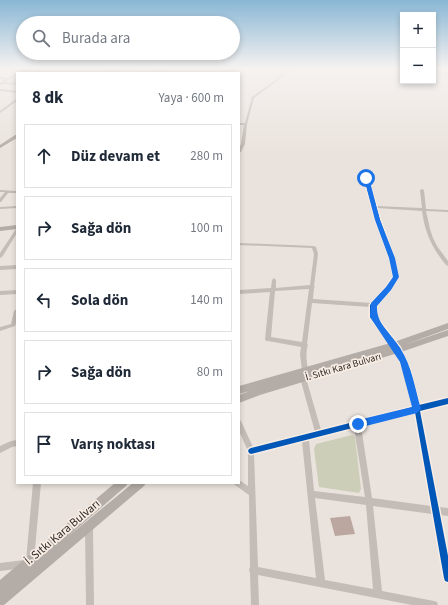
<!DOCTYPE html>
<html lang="tr">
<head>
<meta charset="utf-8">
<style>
  body { margin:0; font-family:"Source Sans 3",sans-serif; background:#f6f6f7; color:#1f2937 }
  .controls { position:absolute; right:12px; top:12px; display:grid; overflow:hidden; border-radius:0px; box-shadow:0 2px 6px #0003 }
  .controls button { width:36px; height:36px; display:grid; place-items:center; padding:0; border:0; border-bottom:1px solid #e0e1e3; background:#fff; color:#1f2937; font:20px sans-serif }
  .stop { position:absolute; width:12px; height:12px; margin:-9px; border:3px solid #1a73e8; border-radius:50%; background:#fff }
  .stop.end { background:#1a73e8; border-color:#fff; box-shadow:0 1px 4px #0008 }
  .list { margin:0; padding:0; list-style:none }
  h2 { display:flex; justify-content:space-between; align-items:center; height:52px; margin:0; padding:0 16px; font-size:17px }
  h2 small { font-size:13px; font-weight:400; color:#747a83 }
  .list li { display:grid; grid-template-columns:26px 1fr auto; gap:12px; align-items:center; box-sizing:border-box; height:64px; margin:0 8px 8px; padding:0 8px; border:1px solid #e0e1e3; border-radius:0px }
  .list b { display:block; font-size:15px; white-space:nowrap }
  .list em { font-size:13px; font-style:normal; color:#747a83 }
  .icon { flex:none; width:22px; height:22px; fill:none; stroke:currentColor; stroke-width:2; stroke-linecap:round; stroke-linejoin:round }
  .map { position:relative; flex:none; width:448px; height:605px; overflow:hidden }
  .search { position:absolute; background:#fff; box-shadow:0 2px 6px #0003; left:16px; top:16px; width:224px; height:44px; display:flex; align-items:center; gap:10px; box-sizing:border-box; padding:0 14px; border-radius:22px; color:#747a83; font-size:15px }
  .panel { position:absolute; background:#fff; box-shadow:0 2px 6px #0003; left:16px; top:72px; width:224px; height:412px; border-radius:0px }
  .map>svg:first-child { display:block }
  .green { fill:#ccceb8 }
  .building { fill:#bca7a0 }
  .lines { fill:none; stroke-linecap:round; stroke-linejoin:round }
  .street { fill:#c3bcb7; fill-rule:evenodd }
  .secondary { fill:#b3aca7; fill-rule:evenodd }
  .cycleway-casing { stroke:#f7ede4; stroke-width:3 }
  .cycleway { fill:#0057b8; fill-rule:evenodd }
  .route { fill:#1a73e8 }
  .labels { text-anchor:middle; stroke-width:3.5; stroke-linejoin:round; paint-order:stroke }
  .street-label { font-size:10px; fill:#322926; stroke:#f7ede4 }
  .near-street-label { font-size:12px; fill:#322926; stroke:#f7ede4 }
</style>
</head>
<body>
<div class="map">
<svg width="448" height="605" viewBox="0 0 448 605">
  <rect width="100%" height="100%" fill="#eae3dd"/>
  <path class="green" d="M352,435L355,437L361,489L359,493L319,487L314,449L316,444Z"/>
  <path class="building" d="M350,516L355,534L335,536L330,518Z"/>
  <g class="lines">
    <g class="street">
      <path d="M0,68H13L9,70H0Z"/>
      <path d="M67,68H69L62,73H59Z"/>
      <path d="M108,68H116L175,72L174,73Z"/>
      <path d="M292,68H294L254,98L247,124L245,144L241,152L239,153V149L241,144L244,125H239V123H245L252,97Z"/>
      <path d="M433,68L448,73V75L433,70Z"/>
      <path d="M23,70L50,72L51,73L22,71Z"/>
      <path d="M107,70L120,72L121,73L106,71Z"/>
      <path d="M82,71H84L82,73H79Z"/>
      <path d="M17,73V75L5,82L17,83V85L2,84L0,85V83L6,79H0V77L8,78Z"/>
      <path d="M0,89L17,91V93L0,91Z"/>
      <path d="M16,99H17V101L0,113V111Z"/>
      <path d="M365,177L368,178L376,206L422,208L420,190L422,189L424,190L426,209L448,210V212L426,211L430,229L433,238L437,246L448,261V266L446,265C432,248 425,233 422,211L377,208L380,220L394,258L398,277L390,290L376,306V317L400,348L410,370L419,405L448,398V404L420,411L439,507L448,508V516L440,515L448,556V582L445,581L444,578L432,514L373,506L382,591L434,601L437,602L438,605H412L258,575L259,605H251L250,573L249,570L250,567L249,495L235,485L233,483H239V480L248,486V451L239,431V420L241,421L253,447L315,432L300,378L301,376L303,375L305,376L306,378L321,430L413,407L404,370L396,351L371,318L370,317V307L312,303L307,344L308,345C305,353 307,362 308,371L307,373L305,374L303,373L302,371L300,354L301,347L268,341H266L265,339L270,292L239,294V290L271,288L272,280L274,278L276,280V288L310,285L314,254L312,248L239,245V243L314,246L316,247L318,254L314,286L315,287L314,288L313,299L372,303L386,288L394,277L390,258L376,220L364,178ZM309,289L302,342L271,337L275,291ZM415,412L431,506L372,498L361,426ZM354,428L365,497L314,491L309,440ZM302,441L316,578L258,567L254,453ZM315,498L366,505L373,589L325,580Z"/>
      <path d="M0,190L17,191V193H8L1,202H0V198L5,192H0Z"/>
      <path d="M17,206V208L0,209V207Z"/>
      <path d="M16,229H17V233L2,257L0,258V253Z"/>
      <path d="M17,265V269L0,270V266Z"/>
      <path d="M17,290V294L0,295V291Z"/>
      <path d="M17,309V320L15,326L0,331V327L11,324L14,311L15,310Z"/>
      <path d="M17,440V446L12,447L0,453V446L11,441Z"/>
      <path d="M33,483H41L34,560L33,563L30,564L28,563L27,567L24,568L0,571V563L24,560L26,561Z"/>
      <path d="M89,522L92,523L93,526L94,605H86L85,526L86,523Z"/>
    </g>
    <g class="secondary">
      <path d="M107,68H111L105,73H101Z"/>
      <path d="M15,135H17V138L0,148V145Z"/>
      <path d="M17,225V229L0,231V227Z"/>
      <path d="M448,323V329L404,345L448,330V336L398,353L260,395L239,403V395L250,391L239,394V386L394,342Z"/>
      <path d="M115,483H128L126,486L65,539L133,483H146L144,486L4,605H0V580Z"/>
    </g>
    <defs>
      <path id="cycleway" d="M365,177L368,178L380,220L394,258L398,277L390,290L376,306V317L400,348L410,370L419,405L448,398V404L420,411L448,556V582L445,581L444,578L415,412L251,454L249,453L248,451L249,449L251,448L413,407L404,370L396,351L370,317V305L371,304L386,288L394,277L390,258L376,220L364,178Z"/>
    </defs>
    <use href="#cycleway" class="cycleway-casing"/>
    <use href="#cycleway" class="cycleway"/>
  </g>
  <linearGradient id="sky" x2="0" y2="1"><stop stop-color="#89b7d5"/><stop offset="0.45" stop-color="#f6f2f0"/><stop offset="1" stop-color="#f6f2f0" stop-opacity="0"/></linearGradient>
  <rect width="448" height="152" fill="url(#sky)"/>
  <path class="route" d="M366,176L369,178L380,220L395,258L399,277L391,290L377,306C376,324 391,333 400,348C412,366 415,389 421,409L417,413L358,428L353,424L358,420L412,407L400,362L370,317L371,303L386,287L393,277L389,258L375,220L364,178Z"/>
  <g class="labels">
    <g class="street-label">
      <text transform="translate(343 366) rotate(-16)" y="4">İ. Sıtkı Kara Bulvarı</text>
    </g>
    <g class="near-street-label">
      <text transform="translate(62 532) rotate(-40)" y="4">İ. Sıtkı Kara Bulvarı</text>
    </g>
  </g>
</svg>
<div class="controls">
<button>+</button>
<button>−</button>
</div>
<div class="stop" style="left:366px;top:178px"></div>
<div class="stop end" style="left:358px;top:424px"></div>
<div class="search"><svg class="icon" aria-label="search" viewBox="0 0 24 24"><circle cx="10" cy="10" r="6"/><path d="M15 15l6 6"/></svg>Burada ara</div>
<section class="panel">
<h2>8 dk<small>Yaya · 600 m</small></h2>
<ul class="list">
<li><svg class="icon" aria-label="ahead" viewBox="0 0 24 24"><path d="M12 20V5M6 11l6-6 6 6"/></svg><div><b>Düz devam et</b></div><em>280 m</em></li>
<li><svg class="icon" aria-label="right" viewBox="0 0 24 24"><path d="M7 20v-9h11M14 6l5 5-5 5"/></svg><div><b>Sağa dön</b></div><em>100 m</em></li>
<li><svg class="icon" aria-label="left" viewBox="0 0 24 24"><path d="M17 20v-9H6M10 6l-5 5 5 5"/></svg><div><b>Sola dön</b></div><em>140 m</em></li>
<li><svg class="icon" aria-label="right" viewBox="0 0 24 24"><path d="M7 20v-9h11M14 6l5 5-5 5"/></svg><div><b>Sağa dön</b></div><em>80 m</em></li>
<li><svg class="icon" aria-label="arrive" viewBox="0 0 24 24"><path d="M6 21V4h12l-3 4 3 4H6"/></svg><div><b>Varış noktası</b></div></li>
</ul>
</section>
</div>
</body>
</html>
